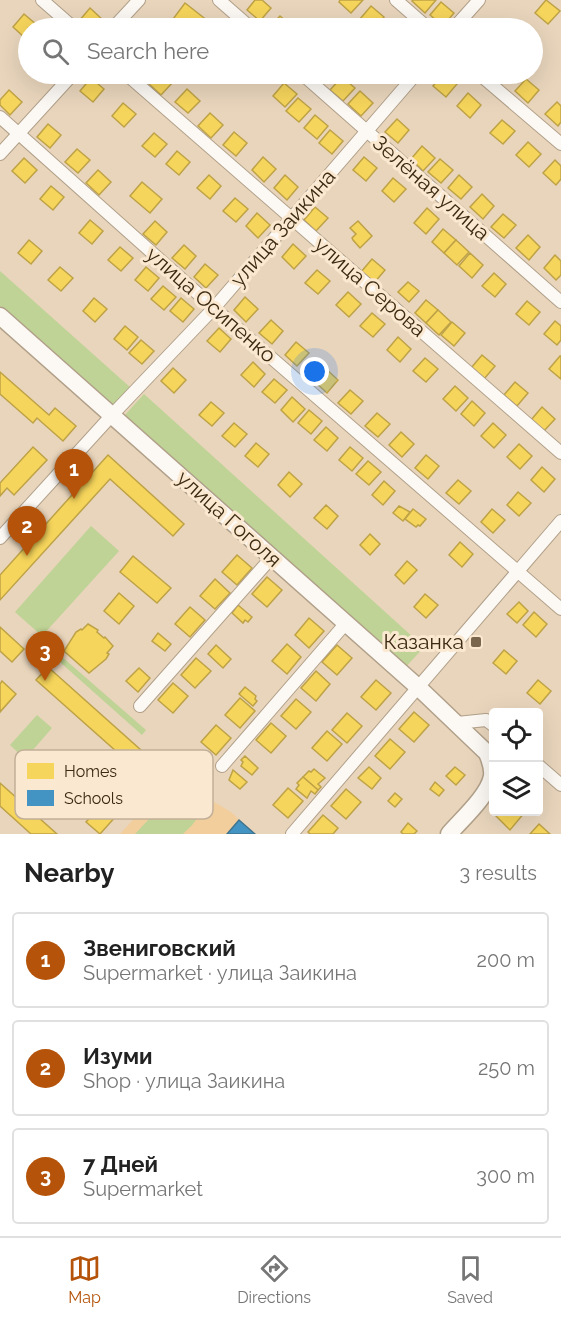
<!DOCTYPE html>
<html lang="en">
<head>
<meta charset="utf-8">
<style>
  body { margin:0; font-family:Raleway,sans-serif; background:#f6f6f6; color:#222 }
  .controls { position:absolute; right:18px; bottom:18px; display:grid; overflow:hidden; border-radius:6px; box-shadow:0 6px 24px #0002 }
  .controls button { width:54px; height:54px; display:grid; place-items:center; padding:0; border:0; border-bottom:2px solid #e0e0e0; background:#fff; color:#222; font:30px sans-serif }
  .you { position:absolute; left:315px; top:372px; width:21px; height:21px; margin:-15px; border:4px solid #fff; border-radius:50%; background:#1a73e8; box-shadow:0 0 0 9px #1a73e833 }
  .badge { display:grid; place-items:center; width:39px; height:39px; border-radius:50%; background:#b45309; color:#fff; font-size:20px; font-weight:700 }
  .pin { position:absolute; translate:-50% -50px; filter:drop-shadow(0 2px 3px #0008) }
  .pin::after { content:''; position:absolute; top:32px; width:21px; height:18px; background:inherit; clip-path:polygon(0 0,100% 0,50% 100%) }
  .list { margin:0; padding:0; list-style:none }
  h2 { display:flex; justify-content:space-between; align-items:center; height:78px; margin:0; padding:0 24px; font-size:26px }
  h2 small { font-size:20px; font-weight:400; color:#767676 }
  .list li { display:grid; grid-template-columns:39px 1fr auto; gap:18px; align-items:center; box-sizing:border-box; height:96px; margin:0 12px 12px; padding:0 12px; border:2px solid #e0e0e0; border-radius:6px }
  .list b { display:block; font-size:22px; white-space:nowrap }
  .list p { margin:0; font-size:20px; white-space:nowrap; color:#767676 }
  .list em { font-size:20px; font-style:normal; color:#767676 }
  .icon { flex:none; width:33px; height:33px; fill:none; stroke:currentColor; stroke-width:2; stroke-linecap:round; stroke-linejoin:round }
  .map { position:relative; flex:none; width:561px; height:834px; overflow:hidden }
  .search { position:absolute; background:#fff; box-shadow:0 6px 24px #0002; left:18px; right:18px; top:18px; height:66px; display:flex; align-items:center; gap:15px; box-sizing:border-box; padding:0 21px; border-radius:33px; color:#767676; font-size:22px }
  .sheet { height:402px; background:#fff }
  nav { display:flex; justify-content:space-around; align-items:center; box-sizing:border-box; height:84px; border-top:2px solid #e0e0e0; background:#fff; font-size:16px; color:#767676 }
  nav a { display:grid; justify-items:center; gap:3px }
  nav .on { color:#b45309 }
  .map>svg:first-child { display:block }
  .built { fill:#f3ce9d }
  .green { fill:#bed395 }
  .homes { fill:#f6d55c; stroke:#bea246; stroke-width:1.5 }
  .schools { fill:#4393c3; stroke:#41748e; stroke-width:1.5 }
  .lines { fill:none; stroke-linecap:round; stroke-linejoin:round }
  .minor-casing { stroke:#b1a089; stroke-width:14 }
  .major-casing { stroke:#b1a089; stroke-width:19 }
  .minor { stroke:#fcf9f5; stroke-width:12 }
  .major { stroke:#fcf9f5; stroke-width:16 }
  .poi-dot { fill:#79664d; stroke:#fbe8d1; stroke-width:2 }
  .labels { text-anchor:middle; stroke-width:6; stroke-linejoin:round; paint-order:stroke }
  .street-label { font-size:21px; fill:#3c2a11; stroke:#fbe8d1 }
  .poi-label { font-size:21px; fill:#3c2a11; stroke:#fbe8d1; text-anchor:end }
  .key { fill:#fbe8d1; stroke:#c2af97; stroke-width:1.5 }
  .key-label { font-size:16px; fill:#3c2a11 }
</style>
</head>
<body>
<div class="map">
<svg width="561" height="834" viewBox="0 0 561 834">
  <rect width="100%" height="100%" fill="#e9d5bc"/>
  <path class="built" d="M172,777L231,812L255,834H120Z"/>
  <g class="green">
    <path d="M0,271L131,388L114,407L0,306Z"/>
    <path d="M144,394L424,647L404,669L124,416Z"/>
    <path d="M91,526L119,551L42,636L15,612Z"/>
    <path d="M54,650L146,730L142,735L52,655Z"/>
    <path d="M37,715L52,728L25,759L10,745Z"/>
    <path d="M174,792C186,792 204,803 197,818C194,824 188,829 183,834H135Z"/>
  </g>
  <g class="homes">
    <path d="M255,0H262L271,8L260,21L247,10Z"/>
    <path d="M340,0H363L351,13L339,2Z"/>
    <path d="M413,0H436L425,13L412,1Z"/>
    <path d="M546,0L560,11L548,24L535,13Z"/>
    <path d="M441,2L454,13L443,26L430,15Z"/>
    <path d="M185,3L208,21L202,28L190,27L185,28L173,19Z"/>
    <path d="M371,6L384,17L374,28H371L360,19Z"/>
    <path d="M90,8L103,20L95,28H87L79,21Z"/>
    <path d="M24,14L37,25L34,28H28V35L25,38L13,27Z"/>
    <path d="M280,16L293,27L291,28H269Z"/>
    <path d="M157,74H163L173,82L161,95L148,83Z"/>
    <path d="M443,74L457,84L446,97L433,86Z"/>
    <path d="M342,77L355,88L343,101L330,90Z"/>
    <path d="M91,78L104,89L93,102L80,91Z"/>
    <path d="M526,79L539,90L528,103L515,91Z"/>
    <path d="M284,83L297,94L285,107L273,96Z"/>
    <path d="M187,89L200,101L188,113L175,102Z"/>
    <path d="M9,90L22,102L10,115L0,105V100Z"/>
    <path d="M360,91L373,103L361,116L348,104Z"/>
    <path d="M468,93L481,105L470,118L457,106Z"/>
    <path d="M298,98L311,109L299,122L286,111Z"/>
    <path d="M557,102L561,106V122L558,126L545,114Z"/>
    <path d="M123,103L136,114L124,127L112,116Z"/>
    <path d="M210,113L223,125L211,138L198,126Z"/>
    <path d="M315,115L328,126L317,139L304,128Z"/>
    <path d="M397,119L409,130L398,143L385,132Z"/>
    <path d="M502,120L515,131L503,144L490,133Z"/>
    <path d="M48,124L61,135L50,148L37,137Z"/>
    <path d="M330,130L343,141L332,154L319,143Z"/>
    <path d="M234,132L247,143L236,156L223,145Z"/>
    <path d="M154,133L167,144L155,157L142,146Z"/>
    <path d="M528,142L541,154L529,167L516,155Z"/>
    <path d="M422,146L435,158L423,171L411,159Z"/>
    <path d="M77,149L90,160L78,173L65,162Z"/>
    <path d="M177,151L190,162L179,175L166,164Z"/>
    <path d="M263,157L276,169L264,182L252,170Z"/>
    <path d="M364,157L377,168L366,181L353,170Z"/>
    <path d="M24,158L37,170L25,183L12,171Z"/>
    <path d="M440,159L453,170L441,183L428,172Z"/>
    <path d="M555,160L561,166V179L556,185L543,173Z"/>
    <path d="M98,170L111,182L99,195L86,183Z"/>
    <path d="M209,175L221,186L210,199L197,188Z"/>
    <path d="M285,175L298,187L287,200L274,188Z"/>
    <path d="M459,175L472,187L461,199L448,188Z"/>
    <path d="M393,178L406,189L394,202L382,191Z"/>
    <path d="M142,182L162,199L150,213L130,196Z"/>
    <path d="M51,186L64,197L53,210L40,199Z"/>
    <path d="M482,194L494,206L483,219L470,207Z"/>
    <path d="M235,198L248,209L236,222L223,211Z"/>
    <path d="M315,207L328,218L316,231L304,220Z"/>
    <path d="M427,208L439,219L426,234L414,223Z"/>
    <path d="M257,213L270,225L258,238L246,226Z"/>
    <path d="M503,214L516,225L504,238L491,227Z"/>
    <path d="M90,220L103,231L92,244L79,233Z"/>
    <path d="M155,221L167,232L156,245L143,234Z"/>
    <path d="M358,221L372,236L360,248L353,240L352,238L356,234L350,228Z"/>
    <path d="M443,229L456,240L444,253L432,242Z"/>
    <path d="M528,235L540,247L529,260L516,248Z"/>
    <path d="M29,240L42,251L31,264L18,253Z"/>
    <path d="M456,240L469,252L457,265L444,253Z"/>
    <path d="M293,244L306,256L294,269L282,257Z"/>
    <path d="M184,245L196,256L185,269L172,258Z"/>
    <path d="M120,247L133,258L121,271L108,260Z"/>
    <path d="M470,253L483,265L472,278L459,266Z"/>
    <path d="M555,255L561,261V275L556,280L544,268Z"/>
    <path d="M372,259L385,270L374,283L361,272Z"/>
    <path d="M205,264L218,275L206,288L194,277Z"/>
    <path d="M60,267L73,278L61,291L48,280Z"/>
    <path d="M146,267L159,278L148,291L135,280Z"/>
    <path d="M317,270L330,281L318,294L305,283Z"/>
    <path d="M494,273L506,284L495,297L482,286Z"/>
    <path d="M408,282L419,291L409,302L398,292Z"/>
    <path d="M163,286L176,297L164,310L151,299Z"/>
    <path d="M348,292L361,304L349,317L336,305Z"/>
    <path d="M245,297L258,309L246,322L234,310Z"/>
    <path d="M94,298L107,309L95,322L83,311Z"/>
    <path d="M181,298L194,309L183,322L170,311Z"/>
    <path d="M426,300L438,310L426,323L415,313Z"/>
    <path d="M527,301L540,312L529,325L516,314Z"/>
    <path d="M438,310L451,322L439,335L426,323Z"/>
    <path d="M372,313L385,324L373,337L360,326Z"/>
    <path d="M271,320L283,331L272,344L259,333Z"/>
    <path d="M555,321L561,326V340L557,345L544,334Z"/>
    <path d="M452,322L465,333L454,346L441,335Z"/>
    <path d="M125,326L138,337L127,350L114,339Z"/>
    <path d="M219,328L231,339L220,352L207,341Z"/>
    <path d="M398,337L411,349L400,362L387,350Z"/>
    <path d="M141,340L154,351L142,364L129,353Z"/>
    <path d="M296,342L309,353L297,366L285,355Z"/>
    <path d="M482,355L495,366L484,379L471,368Z"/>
    <path d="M560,356H561V379L549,369Z"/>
    <path d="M425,358L438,369L426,382L413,371Z"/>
    <path d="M253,362L265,374L254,387L241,375Z"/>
    <path d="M173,368L186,380L174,393L161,381Z"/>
    <path d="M325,368L338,380L327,393L314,381Z"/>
    <path d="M0,372L49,415L55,408L76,426L63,441L37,418L33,423L0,394Z"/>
    <path d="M274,379L287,390L275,403L262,392Z"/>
    <path d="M515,382L528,393L517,406L504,395Z"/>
    <path d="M455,386L468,398L456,411L443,399Z"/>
    <path d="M350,390L363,401L351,414L338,403Z"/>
    <path d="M292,397L305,409L293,422L281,410Z"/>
    <path d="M472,401L485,413L474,426L461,414Z"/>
    <path d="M211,402L224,413L212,426L199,415Z"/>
    <path d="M542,407L555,419L543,432L531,420Z"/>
    <path d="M309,410L322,421L311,434L298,423Z"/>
    <path d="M377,413L390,424L378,437L365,426Z"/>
    <path d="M234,423L247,434L235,447L222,436Z"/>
    <path d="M493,423L506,435L494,448L481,436Z"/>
    <path d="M326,427L338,438L327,451L314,440Z"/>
    <path d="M401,432L414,444L402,457L389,445Z"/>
    <path d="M256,443L269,454L258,467L245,456Z"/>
    <path d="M519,444L532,456L520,469L507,457Z"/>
    <path d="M33,447L47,460L14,495L7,488L0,496V483Z"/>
    <path d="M350,447L363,458L352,471L339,460Z"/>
    <path d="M108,455L184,524L173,536L110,479L0,600V575Z"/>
    <path d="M426,455L439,466L428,479L415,468Z"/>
    <path d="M368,461L381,472L369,485L356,474Z"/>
    <path d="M542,467L555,479L544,492L531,480Z"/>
    <path d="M289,472L302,484L290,497L278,485Z"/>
    <path d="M458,480L471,491L459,504L446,493Z"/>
    <path d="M384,481L395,491L383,505L372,495Z"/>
    <path d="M518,492L531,503L519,516L507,505Z"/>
    <path d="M326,505L338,516L327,529L314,518Z"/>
    <path d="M399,506L410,512L403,521L393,513Z"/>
    <path d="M413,509L426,519L420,526L418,525L416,527L405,519Z"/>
    <path d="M492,509L505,520L493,533L481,522Z"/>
    <path d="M370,534L380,544L370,555L360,545Z"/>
    <path d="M460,542L473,554L462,567L449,555Z"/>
    <path d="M237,555L252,568L237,585L222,572Z"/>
    <path d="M133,556L171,588L157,603L120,572Z"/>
    <path d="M407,561L417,570L404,584L395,575Z"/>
    <path d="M267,577L282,590L267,607L252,594Z"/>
    <path d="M215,579L230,593L215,609L200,596Z"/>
    <path d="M119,593L134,606L119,624L104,611Z"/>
    <path d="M425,594L438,605L426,618L414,607Z"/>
    <path d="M519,602L528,611L517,623L507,614Z"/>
    <path d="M238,605L252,617L248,622L245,620L243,623L232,613Z"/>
    <path d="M190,607L205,620L190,637L175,624Z"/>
    <path d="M534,612L547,624L536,637L523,625Z"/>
    <path d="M309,618L324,631L309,648L295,635Z"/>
    <path d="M88,624L98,630L97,632L104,638L105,637L113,646L107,653L109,654L106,659L89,673L64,651L76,632L81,629L82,630Z"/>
    <path d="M0,627L24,649L12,662L0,651Z"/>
    <path d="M158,633L171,644L165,651L152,641Z"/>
    <path d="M287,644L301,657L287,674L272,661Z"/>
    <path d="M216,645L231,659L223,668L208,654Z"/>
    <path d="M337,645L352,658L337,675L322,662Z"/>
    <path d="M504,650L517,661L506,674L493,663Z"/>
    <path d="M196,658L211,671L195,688L181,675Z"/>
    <path d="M48,667L160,767L100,834L86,822L135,768L36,680Z"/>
    <path d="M139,668L150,678L138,692L126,681Z"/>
    <path d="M316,671L330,684L316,701L301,688Z"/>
    <path d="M376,680L391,693L376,710L361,697Z"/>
    <path d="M538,680L551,691L540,704L527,693Z"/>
    <path d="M2,681L16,694L0,712V684Z"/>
    <path d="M173,683L188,696L173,713L158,700Z"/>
    <path d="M245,687L256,696L255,699L257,701L253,706L239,694Z"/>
    <path d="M240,698L255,711L240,728L225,715Z"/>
    <path d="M296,699L311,712L296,729L281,716Z"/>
    <path d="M414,712L429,725L414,742L399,729Z"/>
    <path d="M347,713L362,726L347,743L332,730Z"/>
    <path d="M271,723L286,736L271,753L256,740Z"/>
    <path d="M216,725L231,738L216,755L201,742Z"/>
    <path d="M327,731L342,744L327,761L312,748Z"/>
    <path d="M390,739L405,752L390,769L375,756Z"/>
    <path d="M245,756L258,768L252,775L241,766L243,762L241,760Z"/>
    <path d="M369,767L381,778L372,789L358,778Z"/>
    <path d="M455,767L465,775L456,785L446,776Z"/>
    <path d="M314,769L325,778L318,784L321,787L318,790L303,777L309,771L311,772Z"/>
    <path d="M233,770L247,782L240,789L229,780Z"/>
    <path d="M303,777L318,790L315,794L311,791L307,798L296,789L299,785L297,783Z"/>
    <path d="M435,782L444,790L439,796L430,789Z"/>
    <path d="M0,783L57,834H31L0,806Z"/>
    <path d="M288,788L303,801L288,818L273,805Z"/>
    <path d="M346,789L361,802L346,819L331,806Z"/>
    <path d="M395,793L402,799L395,807L388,801Z"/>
    <path d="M500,812H525L510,830L496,816Z"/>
    <path d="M323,815L338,828L333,834H310L308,832Z"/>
    <path d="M408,823L417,831L414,834H403L401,832Z"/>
    <path d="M539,824L550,834H530Z"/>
  </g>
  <path class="schools" d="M239,820L255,834H227Z"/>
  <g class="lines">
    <defs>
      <g id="minor">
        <path d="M42,0L74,28"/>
        <path d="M219,0L251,28"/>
        <path d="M396,0L428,28"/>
        <path d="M113,28L139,0"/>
        <path d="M454,28L479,0"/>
        <path d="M126,74L561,453"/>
        <path d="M302,74L561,302"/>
        <path d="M479,74L561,144"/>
        <path d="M0,117L214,308L561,609"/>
        <path d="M0,154L73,74"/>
        <path d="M0,538L112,415L214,308L416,74"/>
        <path d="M140,706L272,557"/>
        <path d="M457,723L486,720L494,726"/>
        <path d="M538,765L561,785"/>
        <path d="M222,766L346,623"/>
        <path d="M292,834L561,521"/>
      </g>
      <path id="major" d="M0,316L419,688L487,753C490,760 493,768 492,776C489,795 462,819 449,834"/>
    </defs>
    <use href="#minor" class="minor-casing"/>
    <use href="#major" class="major-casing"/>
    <use href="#minor" class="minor"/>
    <use href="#major" class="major"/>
  </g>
  <rect class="poi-dot" x="470" y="636" width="12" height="12" rx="3"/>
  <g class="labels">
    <g class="street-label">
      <text transform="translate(431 188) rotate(41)" y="7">Зелёная улица</text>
      <text transform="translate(283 228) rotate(-49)" y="7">улица Заикина</text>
      <text transform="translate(370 287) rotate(41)" y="7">улица Серова</text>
      <text transform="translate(211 305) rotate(41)" y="7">улица Осипенко</text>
      <text transform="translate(229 519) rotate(42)" y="7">улица Гоголя</text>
    </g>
    <g class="poi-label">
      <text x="464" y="649">Казанка</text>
    </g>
  </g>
  <rect x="15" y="750" width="198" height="69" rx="9" class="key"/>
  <rect x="27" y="763" width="27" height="16" fill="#f6d55c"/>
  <rect x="27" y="790" width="27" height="16" fill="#4393c3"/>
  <g class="key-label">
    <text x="64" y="777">Homes</text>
    <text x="64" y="804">Schools</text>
  </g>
</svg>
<div class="controls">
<button><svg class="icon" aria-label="locate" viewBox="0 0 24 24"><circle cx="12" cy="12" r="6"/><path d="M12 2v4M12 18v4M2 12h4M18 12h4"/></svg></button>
<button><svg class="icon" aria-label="layers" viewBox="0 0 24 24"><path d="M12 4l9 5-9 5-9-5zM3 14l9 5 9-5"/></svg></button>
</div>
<div class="you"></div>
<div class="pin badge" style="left:74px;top:499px">1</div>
<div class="pin badge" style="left:27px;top:556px">2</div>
<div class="pin badge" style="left:45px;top:681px">3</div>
<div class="search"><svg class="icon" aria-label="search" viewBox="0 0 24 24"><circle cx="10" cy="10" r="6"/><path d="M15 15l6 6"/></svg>Search here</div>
</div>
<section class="sheet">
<h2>Nearby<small>3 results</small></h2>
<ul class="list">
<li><span class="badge">1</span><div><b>Звениговский</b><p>Supermarket · улица Заикина</p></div><em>200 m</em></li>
<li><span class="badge">2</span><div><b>Изуми</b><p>Shop · улица Заикина</p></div><em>250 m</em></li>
<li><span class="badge">3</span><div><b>7 Дней</b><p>Supermarket</p></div><em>300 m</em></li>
</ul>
</section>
<nav>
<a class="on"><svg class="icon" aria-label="map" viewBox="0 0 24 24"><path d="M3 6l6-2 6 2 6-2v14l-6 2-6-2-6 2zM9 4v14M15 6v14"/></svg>Map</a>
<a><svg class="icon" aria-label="directions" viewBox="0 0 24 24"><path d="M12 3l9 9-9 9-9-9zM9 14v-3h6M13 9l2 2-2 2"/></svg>Directions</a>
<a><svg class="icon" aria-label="saved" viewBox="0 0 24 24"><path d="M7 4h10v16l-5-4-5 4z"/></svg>Saved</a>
</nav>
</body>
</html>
